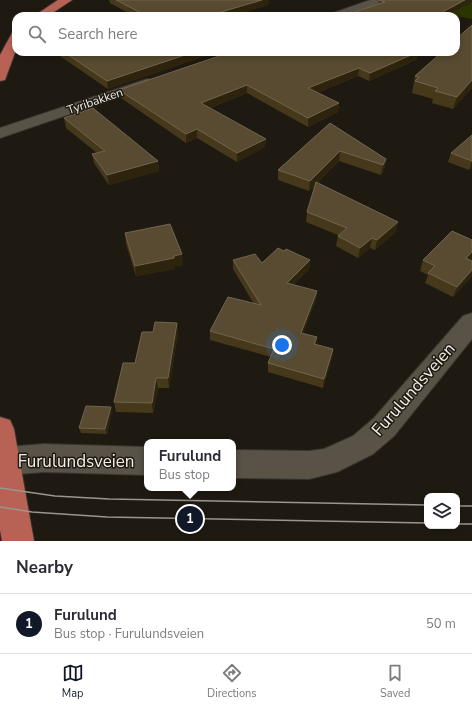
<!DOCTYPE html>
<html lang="en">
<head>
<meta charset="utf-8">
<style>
  body { margin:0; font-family:"Nunito Sans",sans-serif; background:#f2f2f3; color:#2b2b33 }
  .controls { position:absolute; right:12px; bottom:12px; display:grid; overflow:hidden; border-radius:8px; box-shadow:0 2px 6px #0003 }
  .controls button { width:36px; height:36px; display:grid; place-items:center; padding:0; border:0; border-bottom:1px solid #e1e1e2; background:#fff; color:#2b2b33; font:20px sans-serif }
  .you { position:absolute; left:282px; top:345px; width:14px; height:14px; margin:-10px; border:3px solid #fff; border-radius:50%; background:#1a73e8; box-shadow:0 0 0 6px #1a73e833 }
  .badge { display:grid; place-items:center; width:26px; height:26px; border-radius:50%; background:#111827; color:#fff; font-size:13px; font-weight:700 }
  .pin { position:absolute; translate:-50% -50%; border:2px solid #fff; box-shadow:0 1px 4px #0006 }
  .popup { position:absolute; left:144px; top:439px; width:92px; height:52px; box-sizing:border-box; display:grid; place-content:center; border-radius:8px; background:#fff; filter:drop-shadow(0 1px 3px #0005); font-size:13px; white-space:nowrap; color:#7c7c81 }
  .popup b { font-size:15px; color:#2b2b33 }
  .popup::after { content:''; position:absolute; left:50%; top:100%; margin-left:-8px; border:8px solid transparent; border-top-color:#fff }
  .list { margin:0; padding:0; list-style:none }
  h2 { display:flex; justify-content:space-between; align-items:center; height:52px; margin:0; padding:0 16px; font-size:17px }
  h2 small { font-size:13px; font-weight:400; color:#7c7c81 }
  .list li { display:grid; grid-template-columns:26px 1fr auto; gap:12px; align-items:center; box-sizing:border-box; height:60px; padding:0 16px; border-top:1px solid #e1e1e2 }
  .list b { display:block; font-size:15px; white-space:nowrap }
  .list p { margin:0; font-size:13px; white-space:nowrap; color:#7c7c81 }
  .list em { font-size:13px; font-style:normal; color:#7c7c81 }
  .icon { flex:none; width:22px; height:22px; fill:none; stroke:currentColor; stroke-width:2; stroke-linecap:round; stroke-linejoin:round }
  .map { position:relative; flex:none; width:472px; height:541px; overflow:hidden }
  .search { position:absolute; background:#fff; box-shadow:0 2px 6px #0003; left:12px; right:12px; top:12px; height:44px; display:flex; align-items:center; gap:10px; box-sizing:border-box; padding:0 14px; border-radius:12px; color:#7c7c81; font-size:15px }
  .sheet { height:112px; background:#fff }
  nav { display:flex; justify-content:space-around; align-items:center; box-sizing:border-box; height:56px; border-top:1px solid #e1e1e2; background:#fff; font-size:11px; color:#7c7c81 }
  nav a { display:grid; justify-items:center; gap:2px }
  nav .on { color:#111827 }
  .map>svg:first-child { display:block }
  .green { fill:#2a3502 }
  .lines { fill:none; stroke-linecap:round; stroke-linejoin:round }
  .minor-casing { stroke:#38342f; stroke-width:2 }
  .primary-casing { stroke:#38342f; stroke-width:2 }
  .minor { fill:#585247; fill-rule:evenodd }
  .primary { fill:#b76255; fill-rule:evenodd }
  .tram { stroke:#9a968e; stroke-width:1.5 }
  .wall { fill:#45381b }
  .shaded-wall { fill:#2e240e }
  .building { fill:#584b31; stroke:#70654e }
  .labels { text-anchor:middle; stroke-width:3; stroke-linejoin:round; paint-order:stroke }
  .far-street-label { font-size:12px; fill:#f2efe8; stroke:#1f1a11 }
  .near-street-label { font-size:17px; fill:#f2efe8; stroke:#1f1a11 }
</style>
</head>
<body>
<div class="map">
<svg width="472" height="541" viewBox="0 0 472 541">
  <rect width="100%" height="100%" fill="#1f1a11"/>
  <path class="green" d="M470,0H472V19L450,15Z"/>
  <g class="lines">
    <defs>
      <g id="minor">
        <path d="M370,0H386L384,2L348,16H331L333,13Z"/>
        <path d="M147,79L152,80L154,83L152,86L0,138V128Z"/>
        <path d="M472,313V339L394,436L373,454L337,472L309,479L233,478V450L309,451L324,449L353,436L374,418L463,316Z"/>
        <path d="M44,444L147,447V475L44,472L6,475L0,472V450L6,447Z"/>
      </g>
      <g id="primary">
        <path d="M58,0H72L48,16H34Z"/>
        <path d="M16,32V50L5,80L0,81V55L12,33Z"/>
        <path d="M0,417L10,420L14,429L34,541H2L0,530Z"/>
      </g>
    </defs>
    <use href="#minor" class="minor-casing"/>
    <use href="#primary" class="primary-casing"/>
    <use href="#minor" class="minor"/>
    <use href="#primary" class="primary"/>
    <g class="tram">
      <path d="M0,488L55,496L109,499L427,505"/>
      <path d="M457,506H472"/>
      <path d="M0,507L32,512L107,517L427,523"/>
      <path d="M457,524H472"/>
    </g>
  </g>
  <g class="wall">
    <path d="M109,0H269L268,5L231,16H134L110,3Z"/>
    <path d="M379,0L472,2L447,16H350L355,14V12L378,4Z"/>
    <path d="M54,52H217L108,89Z"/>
    <path d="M418,52L416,60L369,81L358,76L317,93L339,103L338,112L308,127L247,93L210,108L266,139L265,147L237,162L197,138L186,143L121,98L119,90Z"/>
    <path d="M415,76L472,88L453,109L432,103L433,99L412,93Z"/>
    <path d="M64,118L158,161L159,171L109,185L94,163L92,154L97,153L66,128Z"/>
    <path d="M330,123L386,159L384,169L381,175L339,161L317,183L396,232L375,250L370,248L358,258L336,246L338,235L306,222L307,212L315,185L309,191L278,180V170Z"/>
    <path d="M472,135V167L469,170L448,162L451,153Z"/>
    <path d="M125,233L183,265L175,266V269L136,276L126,244Z"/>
    <path d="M284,251L310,260L309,269L293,285L317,291L316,300L303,333L317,337L316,344L333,349L332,358L323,388L268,372V363L271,357L210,340V331L254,304L233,269V260L262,263Z"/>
    <path d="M472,258L470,260L472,261V276L453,297L425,283L428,275L420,271L423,260Z"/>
    <path d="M177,323L178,333L169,388H158L153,413L116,412L114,402L153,332Z"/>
    <path d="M112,412L107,434L81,433L79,428Z"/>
  </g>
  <g class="shaded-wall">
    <path d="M262,0H269L268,5L231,16H221V12Z"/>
    <path d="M465,0H472V2L447,16H435Z"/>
    <path d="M194,52H217L108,89L107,81Z"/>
    <path d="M418,52L416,60L369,81L370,73Z"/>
    <path d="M359,68L358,76L308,97V88Z"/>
    <path d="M472,80V88L453,109L457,97Z"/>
    <path d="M247,85V93L202,111L201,103Z"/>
    <path d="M339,103L338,112L308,127V118Z"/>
    <path d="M197,129V138L186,143V134Z"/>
    <path d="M266,139L265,147L237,162V153Z"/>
    <path d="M340,151L339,161L309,191L310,181Z"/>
    <path d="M386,159L384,169L381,175L383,165Z"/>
    <path d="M158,161L159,171L109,185L107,175Z"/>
    <path d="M472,161V167L469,170Z"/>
    <path d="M398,222L396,232L375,250L377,240Z"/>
    <path d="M372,238L370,248L358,258L360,248Z"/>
    <path d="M472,252V258L463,268L466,258Z"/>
    <path d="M182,254L183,265L175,266V269L136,276L135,266Z"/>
    <path d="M310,260L309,269L286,292L287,283Z"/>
    <path d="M472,270V276L453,297L457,287Z"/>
    <path d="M317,291L316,300L300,342L301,333Z"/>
    <path d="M177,323L178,333L169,388L168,378Z"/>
    <path d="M333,349L332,358L323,388L324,379Z"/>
    <path d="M156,378L158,388L153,413L152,403Z"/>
    <path d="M111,407L112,412L107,434L105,429Z"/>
  </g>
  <g class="building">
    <path d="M116,0H262L221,12L230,16H147Z"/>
    <path d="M379,0H465L435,16H350L357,13L355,12L385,2Z"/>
    <path d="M472,25V80L457,97L435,91L438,88L415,81L419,77L415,76L442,52H456V39Z"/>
    <path d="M64,52H194L107,81Z"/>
    <path d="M231,52H418L370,73L359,68L308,88L339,103L308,118L247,85L201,103L266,139L237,153L197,129L186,134L119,90Z"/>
    <path d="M93,108L158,161L107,175L92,154L105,151L64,118Z"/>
    <path d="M330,123L386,159L383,165L340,151L310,181L278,170Z"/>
    <path d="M472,135V161L451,153Z"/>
    <path d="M316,182L398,222L377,240L372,238L360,248L338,236L347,228L307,212Z"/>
    <path d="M170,224L182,254L174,256V258L135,266L125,233Z"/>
    <path d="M452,231L472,240V252L466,258L472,261V270L457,287L428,273L435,266L423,260Z"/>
    <path d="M278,248L284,251L286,249L310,260L287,283L317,291L301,333L317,337L314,344L333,349L324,379L268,363L274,349L210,331L228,297L261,305L233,260L255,254L262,263Z"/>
    <path d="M155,322L177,323L168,378H156L152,403L114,402L123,363H135L142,332H153Z"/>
    <path d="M86,406L111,407L105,429L79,428Z"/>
  </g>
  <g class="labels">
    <g class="far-street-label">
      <text transform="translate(95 101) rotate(-19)" y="4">Tyribakken</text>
    </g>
    <g class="near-street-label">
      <text transform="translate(413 389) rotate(-49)" y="6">Furulundsveien</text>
      <text x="76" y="467">Furulundsveien</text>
    </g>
  </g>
</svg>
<div class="controls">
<button><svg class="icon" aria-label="layers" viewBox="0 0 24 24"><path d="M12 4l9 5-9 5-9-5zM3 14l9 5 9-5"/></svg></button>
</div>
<div class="you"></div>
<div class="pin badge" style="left:190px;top:519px">1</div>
<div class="popup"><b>Furulund</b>Bus stop</div>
<div class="search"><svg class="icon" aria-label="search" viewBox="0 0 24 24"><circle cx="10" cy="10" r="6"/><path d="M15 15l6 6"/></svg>Search here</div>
</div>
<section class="sheet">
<h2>Nearby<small></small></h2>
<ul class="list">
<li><span class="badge">1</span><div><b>Furulund</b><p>Bus stop · Furulundsveien</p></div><em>50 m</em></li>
</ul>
</section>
<nav>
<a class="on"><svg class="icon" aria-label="map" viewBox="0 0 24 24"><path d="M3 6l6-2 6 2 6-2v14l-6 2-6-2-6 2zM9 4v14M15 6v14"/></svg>Map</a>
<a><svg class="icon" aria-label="directions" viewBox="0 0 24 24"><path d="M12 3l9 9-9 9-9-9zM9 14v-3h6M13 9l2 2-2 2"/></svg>Directions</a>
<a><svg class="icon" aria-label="saved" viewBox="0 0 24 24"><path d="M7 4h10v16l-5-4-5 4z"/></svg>Saved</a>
</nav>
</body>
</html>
